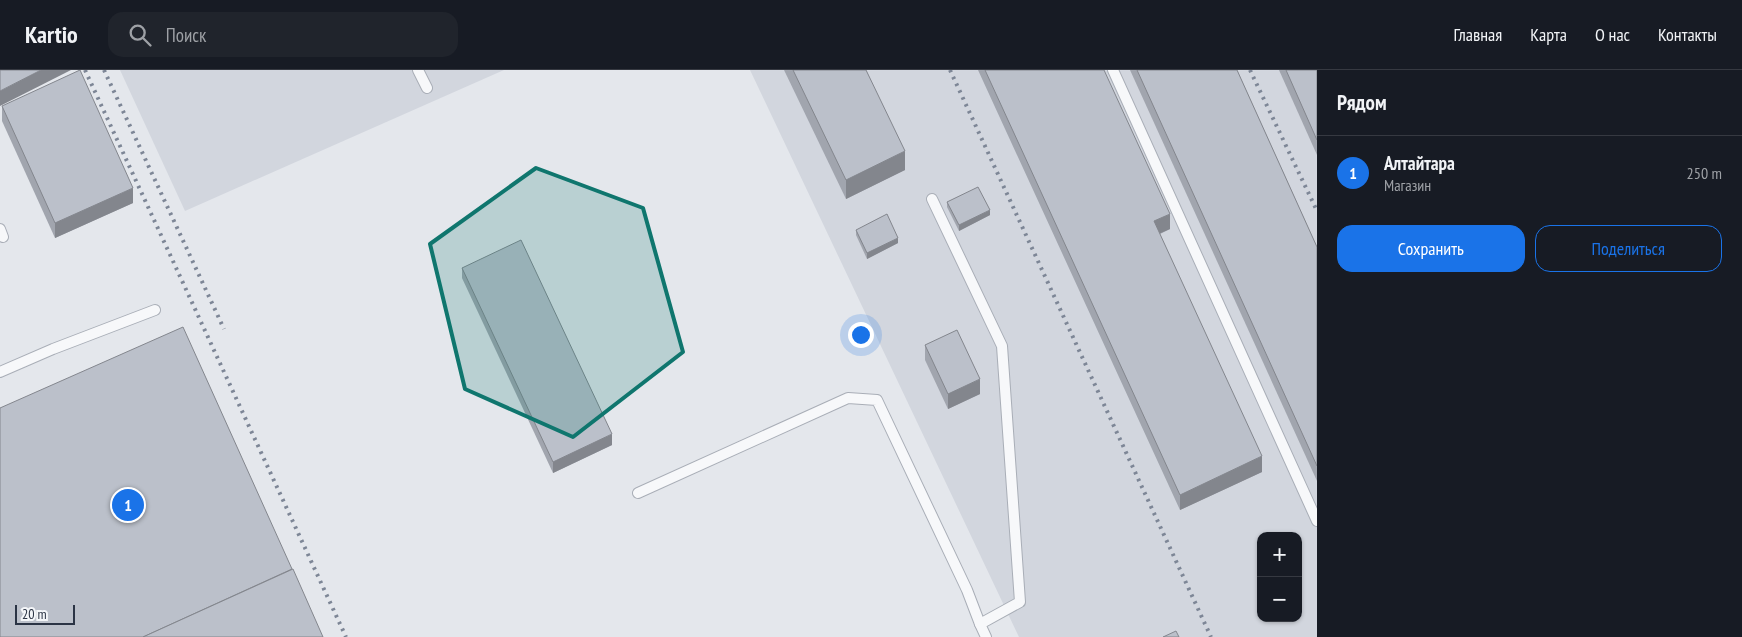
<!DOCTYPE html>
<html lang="ru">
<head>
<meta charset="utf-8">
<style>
  body { margin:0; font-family:"PT Sans Narrow",sans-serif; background:#20242c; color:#f1f3f6 }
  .controls { position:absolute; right:15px; bottom:15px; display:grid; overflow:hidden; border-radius:10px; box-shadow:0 1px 4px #0004 }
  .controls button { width:45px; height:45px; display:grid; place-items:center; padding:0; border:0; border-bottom:1px solid #363941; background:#171b24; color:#f1f3f6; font:25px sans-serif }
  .scale { position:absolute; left:15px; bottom:12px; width:60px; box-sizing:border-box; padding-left:5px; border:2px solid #2b3445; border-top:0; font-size:14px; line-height:18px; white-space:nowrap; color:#2b3445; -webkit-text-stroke:4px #f4f6f9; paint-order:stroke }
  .you { position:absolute; left:860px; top:264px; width:18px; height:18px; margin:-12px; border:4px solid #fff; border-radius:50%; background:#1a73e8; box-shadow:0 0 0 8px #1a73e833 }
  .badge { display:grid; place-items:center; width:32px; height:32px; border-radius:50%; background:#1a73e8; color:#fff; font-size:16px; font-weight:700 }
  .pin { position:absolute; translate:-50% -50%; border:2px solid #fff; box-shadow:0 1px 5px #0006 }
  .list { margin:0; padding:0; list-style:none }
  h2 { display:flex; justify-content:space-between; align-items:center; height:65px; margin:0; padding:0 20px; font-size:21px }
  h2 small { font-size:16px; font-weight:400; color:#9ea1a6 }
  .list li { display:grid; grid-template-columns:32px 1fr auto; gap:15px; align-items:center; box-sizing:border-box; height:75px; padding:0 20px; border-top:1px solid #363941 }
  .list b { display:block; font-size:19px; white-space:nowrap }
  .list p { margin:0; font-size:16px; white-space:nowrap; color:#9ea1a6 }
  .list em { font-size:16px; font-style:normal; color:#9ea1a6 }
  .actions { display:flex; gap:10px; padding:15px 20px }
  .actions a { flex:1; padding:11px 0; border:1px solid #1a73e8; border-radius:15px; text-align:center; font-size:18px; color:#1a73e8 }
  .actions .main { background:#1a73e8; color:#fff }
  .icon { flex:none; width:28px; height:28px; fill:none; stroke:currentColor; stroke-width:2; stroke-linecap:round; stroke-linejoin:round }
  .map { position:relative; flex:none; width:1317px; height:567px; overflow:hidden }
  header { display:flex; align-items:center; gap:30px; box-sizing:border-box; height:70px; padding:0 25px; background:#171b24; border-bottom:1px solid #363941 }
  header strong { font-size:24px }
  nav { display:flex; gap:28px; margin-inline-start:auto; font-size:18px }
  .search { width:350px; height:45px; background:#20242c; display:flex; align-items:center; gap:12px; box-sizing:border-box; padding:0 18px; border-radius:15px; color:#9ea1a6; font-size:19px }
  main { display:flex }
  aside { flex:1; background:#171b24 }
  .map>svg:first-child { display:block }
  .built { fill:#d2d6de; fill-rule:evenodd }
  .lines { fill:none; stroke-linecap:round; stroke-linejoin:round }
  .lane-casing { stroke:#a9aeb7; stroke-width:12 }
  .lane { stroke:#f7f8fa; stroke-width:10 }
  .rail { stroke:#7d8696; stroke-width:4; stroke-dasharray:2.5 5; stroke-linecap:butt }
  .wall { fill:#a1a5ae }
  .shaded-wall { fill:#83868d }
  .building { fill:#bbc0ca; stroke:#83868d }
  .marked { fill:#0f766e; fill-opacity:0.2; stroke:#0f766e; stroke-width:4; stroke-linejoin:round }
</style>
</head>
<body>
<header>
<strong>Kartio</strong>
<div class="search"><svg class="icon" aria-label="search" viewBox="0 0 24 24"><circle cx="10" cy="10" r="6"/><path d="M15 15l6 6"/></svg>Поиск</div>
<nav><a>Главная</a><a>Карта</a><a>О нас</a><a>Контакты</a></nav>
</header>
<main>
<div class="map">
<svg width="1317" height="567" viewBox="0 0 1317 567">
  <rect width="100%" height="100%" fill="#e4e7ec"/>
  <g class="built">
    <path d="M120,0H504L185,141Z"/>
    <path d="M750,0H1317V567H1019ZM1261,466H1298V548H1261Z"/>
  </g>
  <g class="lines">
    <defs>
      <g id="lane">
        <path d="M418,0L427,18"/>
        <path d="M1113,0L1317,451"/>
        <path d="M932,129L1002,276L1020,532L980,554L986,567"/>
        <path d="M0,159L3,167"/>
        <path d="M0,302L53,279L155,240"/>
        <path d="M638,423L848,328L877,330L967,520L980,554"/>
      </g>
    </defs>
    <use href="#lane" class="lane-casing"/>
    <use href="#lane" class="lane"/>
    <g class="rail">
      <path d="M85,0L346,567"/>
      <path d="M104,0L224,259"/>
      <path d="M950,0L1211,567"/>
      <path d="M1250,0L1317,141"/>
    </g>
  </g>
  <g class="wall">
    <path d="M784,0H866L905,100L846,129Z"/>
    <path d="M978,0H1104L1170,159L1160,164L1262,402L1180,440Z"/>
    <path d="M1130,0H1237L1317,177V411Z"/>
    <path d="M1279,0H1317V85Z"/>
    <path d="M2,36L133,133L55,168L2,51Z"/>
    <path d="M947,132L990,145L959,161L947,137Z"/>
    <path d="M856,160L898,173L867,189L856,165Z"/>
    <path d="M462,198L612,375L553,403L462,208Z"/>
    <path d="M925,275L980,324L948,339L925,290Z"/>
  </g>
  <g class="shaded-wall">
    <path d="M41,0H71L0,36V21Z"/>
    <path d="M905,81V100L846,129V110Z"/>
    <path d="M133,118V133L55,168V153Z"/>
    <path d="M990,140V145L959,161V155Z"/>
    <path d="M1170,144V159L1154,166V151Z"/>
    <path d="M898,168V173L867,189V183Z"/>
    <path d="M980,309V324L948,339V324Z"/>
    <path d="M612,364V375L553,403V392Z"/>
    <path d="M1262,386V402L1180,440V425Z"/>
  </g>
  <g class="building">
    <path d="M0,0H41L0,21Z"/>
    <path d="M80,0L133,118L55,153L2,36Z"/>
    <path d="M793,0H866L905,81L846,110Z"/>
    <path d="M985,0H1104L1170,144L1154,151L1262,386L1180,425Z"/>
    <path d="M1137,0H1237L1317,177V396Z"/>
    <path d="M1286,0H1317V70Z"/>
    <path d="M978,117L990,140L959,155L947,132Z"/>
    <path d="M887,144L898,168L867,183L856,160Z"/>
    <path d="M521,170L612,364L553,392L462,198Z"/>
    <path d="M183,257L292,499L143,567H0V338Z"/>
    <path d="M957,260L980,309L948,324L925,275Z"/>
    <path d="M293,499L323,567H143Z"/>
    <path d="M1176,561L1179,567H1163Z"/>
  </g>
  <path class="marked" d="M536,98L643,138L683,282L573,367L465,319L430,174Z"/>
</svg>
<div class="controls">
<button>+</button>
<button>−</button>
</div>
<div class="scale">20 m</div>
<div class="you"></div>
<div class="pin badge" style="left:128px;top:435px">1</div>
</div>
<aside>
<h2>Рядом<small></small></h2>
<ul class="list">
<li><span class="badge">1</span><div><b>Алтайтара</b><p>Магазин</p></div><em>250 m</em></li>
</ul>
<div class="actions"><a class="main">Сохранить</a><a>Поделиться</a></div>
</aside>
</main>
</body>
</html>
